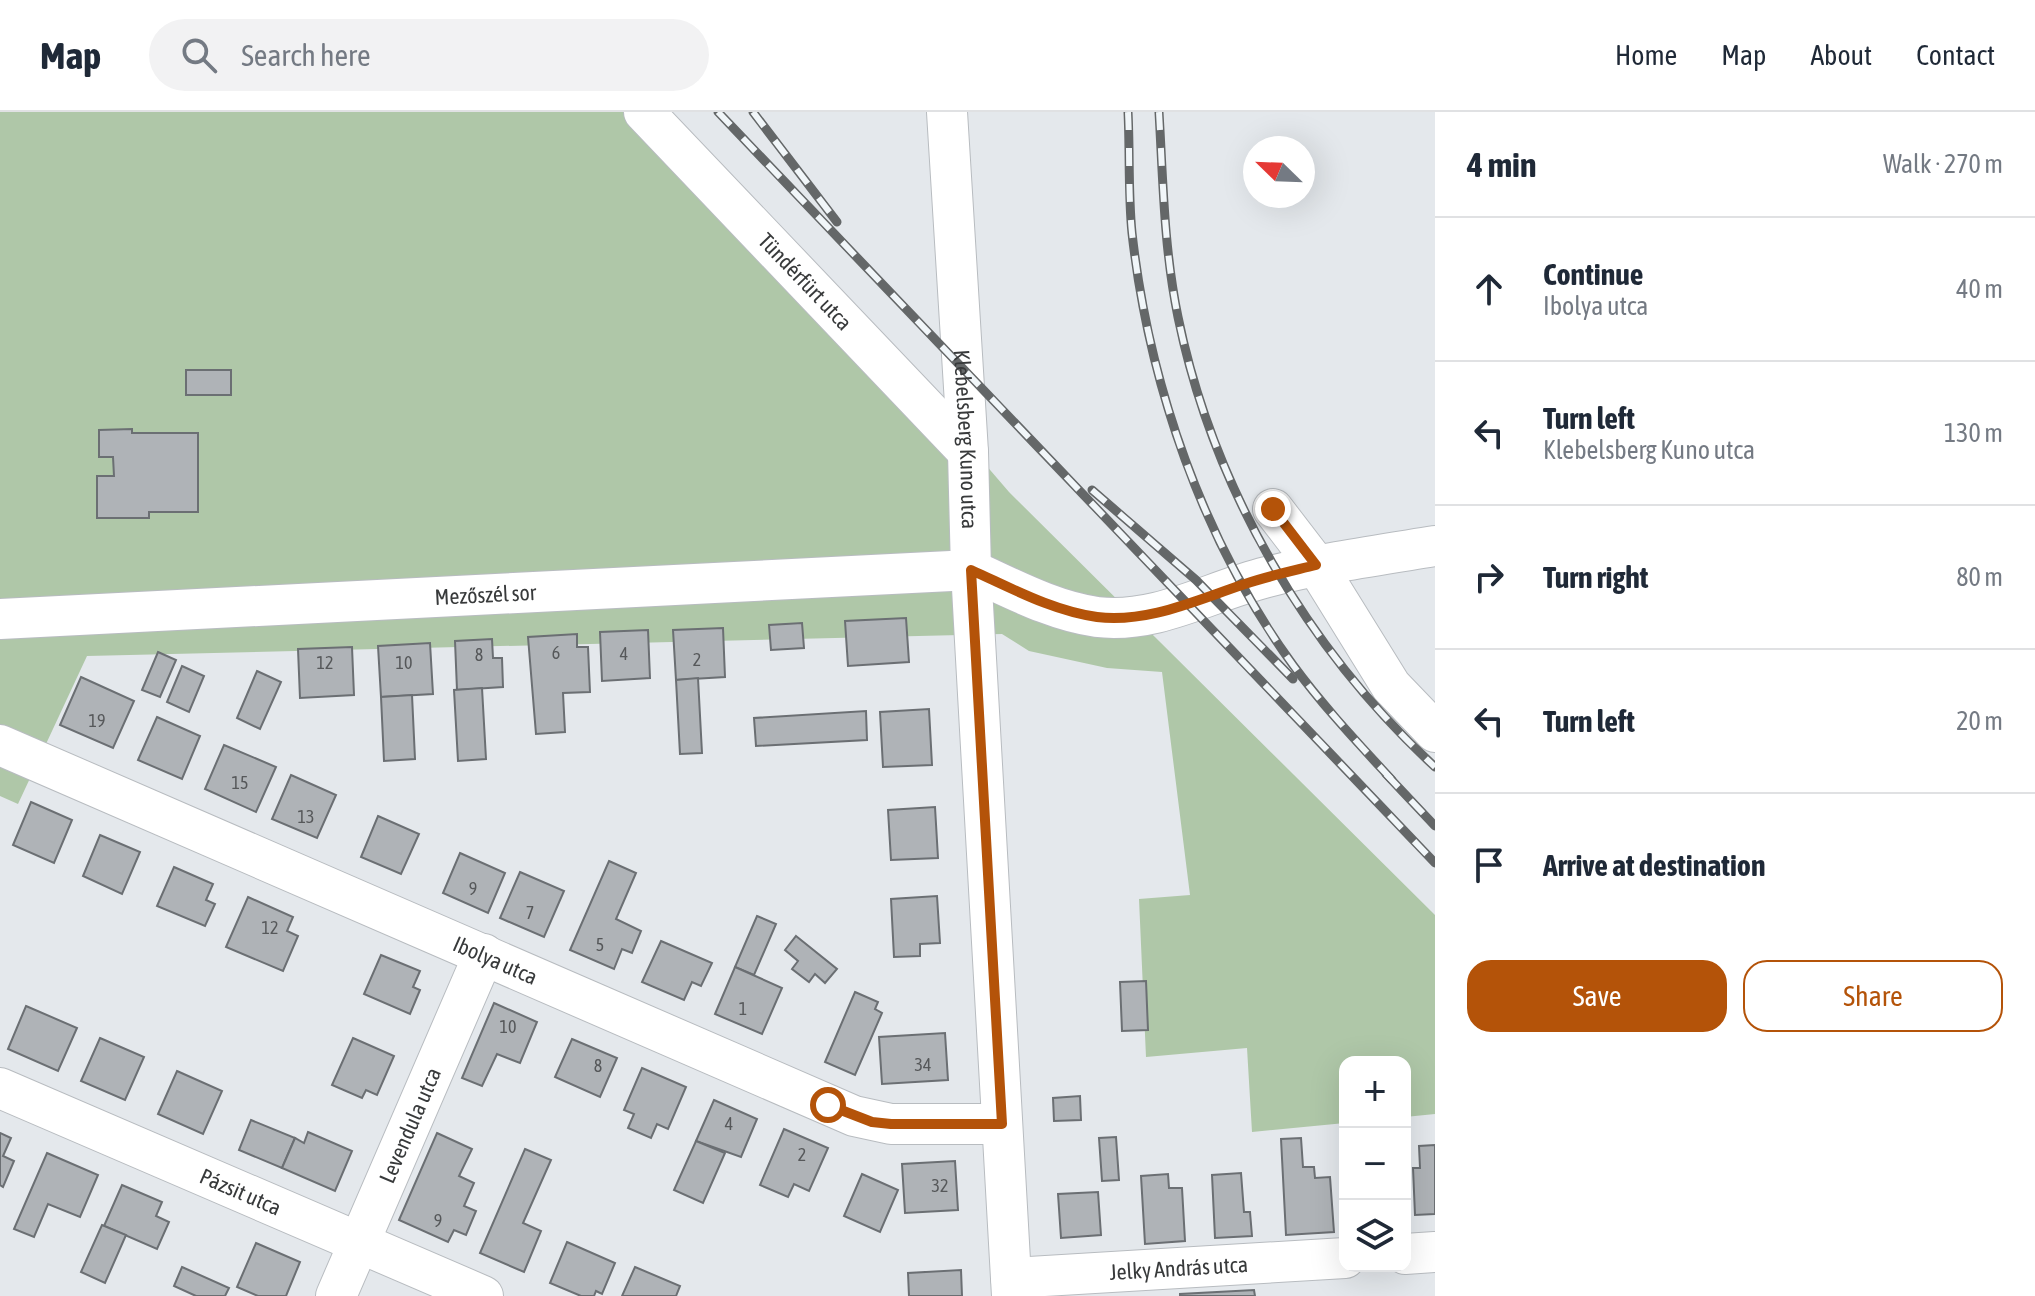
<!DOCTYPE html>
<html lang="en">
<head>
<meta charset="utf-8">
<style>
  body { margin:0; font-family:"Asap Condensed",sans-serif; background:#f2f2f3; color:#1f2937 }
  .controls { position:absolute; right:24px; bottom:24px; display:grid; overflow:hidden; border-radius:16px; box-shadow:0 8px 32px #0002 }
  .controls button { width:72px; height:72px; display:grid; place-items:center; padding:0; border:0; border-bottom:2px solid #e0e1e3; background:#fff; color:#1f2937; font:40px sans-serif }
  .compass { position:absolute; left:1243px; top:24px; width:72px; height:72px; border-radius:50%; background:#fff; box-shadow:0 8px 32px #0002; rotate:293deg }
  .stop { position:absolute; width:24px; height:24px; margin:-18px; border:6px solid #b45309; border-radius:50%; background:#fff }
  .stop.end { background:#b45309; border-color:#fff; box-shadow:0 2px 8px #0008 }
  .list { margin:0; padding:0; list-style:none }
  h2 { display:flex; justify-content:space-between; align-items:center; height:104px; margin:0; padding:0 32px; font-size:34px }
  h2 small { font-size:26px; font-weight:400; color:#747a83 }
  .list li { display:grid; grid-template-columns:52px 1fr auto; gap:24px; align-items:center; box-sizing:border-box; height:144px; padding:0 32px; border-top:2px solid #e0e1e3 }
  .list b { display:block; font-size:30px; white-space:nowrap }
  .list p { margin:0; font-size:26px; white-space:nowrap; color:#747a83 }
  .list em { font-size:26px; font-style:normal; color:#747a83 }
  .actions { display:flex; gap:16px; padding:24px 32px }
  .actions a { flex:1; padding:18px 0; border:2px solid #b45309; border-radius:24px; text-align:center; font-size:28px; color:#b45309 }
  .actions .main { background:#b45309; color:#fff }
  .icon { flex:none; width:44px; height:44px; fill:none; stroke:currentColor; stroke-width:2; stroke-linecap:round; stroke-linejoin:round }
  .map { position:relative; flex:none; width:1435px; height:1184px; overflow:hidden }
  header { display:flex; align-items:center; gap:48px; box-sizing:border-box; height:112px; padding:0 40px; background:#fff; border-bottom:2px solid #e0e1e3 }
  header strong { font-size:38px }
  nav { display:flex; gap:44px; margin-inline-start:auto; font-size:28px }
  .search { width:560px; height:72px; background:#f2f2f3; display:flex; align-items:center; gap:20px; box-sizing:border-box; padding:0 28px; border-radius:44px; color:#747a83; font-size:30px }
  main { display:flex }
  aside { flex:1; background:#fff }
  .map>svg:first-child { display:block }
  .green { fill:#afc7a8 }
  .building { fill:#afb3b7; stroke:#6b6f73; stroke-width:2 }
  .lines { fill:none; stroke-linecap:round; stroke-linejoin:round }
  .minor-casing { stroke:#b8bcc0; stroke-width:42 }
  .minor { stroke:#fff; stroke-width:40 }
  .rail-casing { stroke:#646768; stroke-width:9 }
  .rail { stroke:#f1f6f9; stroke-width:6; stroke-dasharray:18; stroke-linecap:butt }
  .route { stroke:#b45309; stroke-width:10 }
  .labels { text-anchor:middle; stroke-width:7; stroke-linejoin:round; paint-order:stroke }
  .number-label { font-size:18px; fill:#56585a }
  .street-label { font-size:22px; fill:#383a3b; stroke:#f1f6f9 }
</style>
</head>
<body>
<header>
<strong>Map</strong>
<div class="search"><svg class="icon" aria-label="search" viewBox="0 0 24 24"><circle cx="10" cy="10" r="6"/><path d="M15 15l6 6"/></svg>Search here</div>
<nav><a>Home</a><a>Map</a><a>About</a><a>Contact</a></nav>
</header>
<main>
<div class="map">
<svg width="1435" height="1184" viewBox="0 0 1435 1184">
  <rect width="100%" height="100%" fill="#e4e8ec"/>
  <path class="green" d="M0,0H665L821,161L1009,380L1435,803V1002L1405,1005V950H1345V1011L1252,1020L1247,936L1146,945L1139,787L1190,783L1162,560L1107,556L1029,539L1002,522L87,544L18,692L0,684Z"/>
  <g class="building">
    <rect x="186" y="258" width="45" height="25"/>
    <path d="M132,317V321H198V400H149V406H97V364H114L113,345H99V318Z"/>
    <path d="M906,506L909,550L848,554L845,509Z"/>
    <path d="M802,511L804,536L771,538L769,513Z"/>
    <path d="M723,516L725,565L676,568L673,518Z"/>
    <path d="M648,518L650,566L602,569L600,520Z"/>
    <path d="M577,522V535H588L590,580L563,581L565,620L536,622L528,525Z"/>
    <path d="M492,527L493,546H502L503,575L457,578L455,529Z"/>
    <path d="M430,531L433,582L381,585L378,534Z"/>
    <path d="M352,535L354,583L300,586L298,537Z"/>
    <path d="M158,540L176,548L160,585L142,578Z"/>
    <path d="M182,554L204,564L189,600L167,590Z"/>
    <path d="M257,559L281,570L260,617L237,606Z"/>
    <path d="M81,565L134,589L113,636L60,613Z"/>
    <path d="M698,566L702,641L680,642L676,568Z"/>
    <path d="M482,576L486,647L458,649L454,578Z"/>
    <path d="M412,583L415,647L384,649L381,585Z"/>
    <path d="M929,597L932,653L883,655L880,600Z"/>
    <path d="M866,599L867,628L756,634L754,606Z"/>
    <path d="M157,605L200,624L182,667L138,648Z"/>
    <path d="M224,633L276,655L256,700L205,677Z"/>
    <path d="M291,663L336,683L317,726L272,707Z"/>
    <path d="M31,690L72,708L54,751L13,733Z"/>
    <path d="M935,695L938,746L891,748L888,698Z"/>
    <path d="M378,704L419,722L401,762L361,745Z"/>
    <path d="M100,723L140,740L122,782L83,764Z"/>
    <path d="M460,741L505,761L488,801L443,781Z"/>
    <path d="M609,749L636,761L616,807L641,819L632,841L622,837L614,857L570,838Z"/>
    <path d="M174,755L213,772L206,788L215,792L205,814L157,794Z"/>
    <path d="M520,760L564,779L544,825L500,806Z"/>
    <path d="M937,784L940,831L920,832V844L894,845L891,787Z"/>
    <path d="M248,785L293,805L287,819L298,824L283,859L226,835Z"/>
    <path d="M757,804L776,812L754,863L735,855Z"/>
    <path d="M796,824L837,857L825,871L815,862L809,870L792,857L798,849L785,838Z"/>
    <path d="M661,829L712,851L701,874L692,870L684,888L642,870Z"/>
    <path d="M381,843L420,859L413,875L420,878L410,902L364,882Z"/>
    <path d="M735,855L782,876L762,922L715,902Z"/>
    <path d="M1146,869L1148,918L1122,919L1120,870Z"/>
    <path d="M855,880L878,890L875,897L882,901L855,963L825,950Z"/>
    <path d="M494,891L537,910L520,951L497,942L482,974L462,966Z"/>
    <path d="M26,894L77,916L58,959L8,937Z"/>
    <path d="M945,921L948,968L882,972L879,925Z"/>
    <path d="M100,926L144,945L125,988L81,969Z"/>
    <path d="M353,926L394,944L377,983L366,978L362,986L332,973Z"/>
    <path d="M572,927L617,946L600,985L555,965Z"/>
    <path d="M642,956L686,975L668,1017L657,1012L651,1026L628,1016L634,1002L624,998Z"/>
    <path d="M177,959L222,979L203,1022L158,1002Z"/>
    <path d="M1080,984L1081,1008L1054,1009L1053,986Z"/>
    <path d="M714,988L757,1007L741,1045L696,1029Z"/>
    <path d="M251,1008L295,1026L282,1056L239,1038Z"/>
    <path d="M784,1017L828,1036L809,1079L794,1072L788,1085L760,1073Z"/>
    <path d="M308,1020L352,1039L335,1079L282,1056L295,1026L304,1031Z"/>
    <path d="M0,1021L11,1026L3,1044L14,1049L3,1075L0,1073Z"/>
    <path d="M437,1021L472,1037L459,1064L474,1071L464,1094L476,1099L466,1123L454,1118L448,1130L399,1108Z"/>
    <path d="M1116,1025L1119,1068L1102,1069L1099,1026Z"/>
    <path d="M1301,1026L1303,1055H1314L1315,1066L1330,1065L1334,1120L1286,1123L1281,1027Z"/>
    <path d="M696,1029L725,1041L703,1091L674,1078Z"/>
    <path d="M1435,1033V1102L1415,1103L1413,1056H1420L1419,1034Z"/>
    <path d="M525,1037L551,1048L523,1111L541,1119L524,1160L480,1141Z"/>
    <path d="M47,1041L98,1063L80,1105L48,1092L34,1125L14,1117Z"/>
    <path d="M955,1049L958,1098L905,1101L902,1052Z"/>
    <path d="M1241,1061L1244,1100H1250L1252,1124L1215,1126L1212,1063Z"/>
    <path d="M862,1062L898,1078L880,1120L844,1104Z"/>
    <path d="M1168,1062L1169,1076H1182L1185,1129L1145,1132L1141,1064Z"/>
    <path d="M122,1073L162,1090L156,1104L169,1110L157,1137L104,1114Z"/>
    <path d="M1098,1080L1101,1123L1061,1126L1058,1082Z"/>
    <path d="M102,1113L126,1123L105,1171L81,1160Z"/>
    <path d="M567,1130L615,1151L602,1182L596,1179L594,1184H581L550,1171Z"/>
    <path d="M256,1131L300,1150L286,1184H258L237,1175Z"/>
    <path d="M182,1155L229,1176L225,1184H196L174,1174Z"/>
    <path d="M635,1155L680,1174L676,1184H622Z"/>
    <path d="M961,1158L962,1184H909L908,1161Z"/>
    <path d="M1254,1178L1255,1184H1180V1182Z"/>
  </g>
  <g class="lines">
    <defs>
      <g id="minor">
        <path id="s1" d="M644,0L968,340"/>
        <path id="s2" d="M947,0L968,340L971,458L1012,1184"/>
        <path d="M1273,397L1316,453L1391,574L1435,620"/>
        <path id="s3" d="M0,507L971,458C1011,476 1053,499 1097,505C1158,512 1210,479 1267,465C1322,451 1379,443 1435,434"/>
        <path id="s4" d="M0,633L854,1004L891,1012H1002"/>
        <path id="s5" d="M0,976L483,1184"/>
        <path d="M1405,1142L1435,1140"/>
        <path id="s6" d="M1011,1166L1345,1146"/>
        <path id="s7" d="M336,1184L484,842"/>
      </g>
    </defs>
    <use href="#minor" class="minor-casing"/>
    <use href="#minor" class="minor"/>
    <defs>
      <g id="rail">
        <path d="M718,0L1435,751"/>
        <path d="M753,0L837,110"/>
        <path d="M1128,0C1130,40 1128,81 1132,121C1149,273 1203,429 1293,553C1323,594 1358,631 1392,668"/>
        <path d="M1159,0C1163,69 1164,137 1178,205C1213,376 1307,537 1435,655"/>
        <path d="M1092,378L1196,468L1293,567"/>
        <path d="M1386,662L1435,714"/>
      </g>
    </defs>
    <use href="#rail" class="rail-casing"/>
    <use href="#rail" class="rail"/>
  </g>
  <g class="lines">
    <path class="route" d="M828,993L872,1010L891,1012H1002L971,458C1011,476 1053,499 1097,505C1149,511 1196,488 1245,472C1268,464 1292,459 1316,453L1273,397"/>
  </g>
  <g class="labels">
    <g class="number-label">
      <text x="556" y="547">6</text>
      <text x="624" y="548">4</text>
      <text x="479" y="549">8</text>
      <text x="697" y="554">2</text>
      <text x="325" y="557">12</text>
      <text x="404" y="557">10</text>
      <text x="97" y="615">19</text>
      <text x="240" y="677">15</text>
      <text x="306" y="711">13</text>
      <text x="473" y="783">9</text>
      <text x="530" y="807">7</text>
      <text x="270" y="822">12</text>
      <text x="600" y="839">5</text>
      <text x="743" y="903">1</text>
      <text x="508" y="921">10</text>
      <text x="923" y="959">34</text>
      <text x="598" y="960">8</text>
      <text x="729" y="1018">4</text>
      <text x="802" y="1049">2</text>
      <text x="940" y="1080">32</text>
      <text x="438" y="1115">9</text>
    </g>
    <g class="street-label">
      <text dy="8" stroke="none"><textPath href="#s1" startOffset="234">Tündérfürt utca</textPath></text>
      <text dy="8" stroke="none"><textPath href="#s2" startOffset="328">Klebelsberg Kuno utca</textPath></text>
      <text dy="8" stroke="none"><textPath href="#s3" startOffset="486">Mezőszél sor</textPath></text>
      <text dy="8" stroke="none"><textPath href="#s4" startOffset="540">Ibolya utca</textPath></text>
      <text dy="8" stroke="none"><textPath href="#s7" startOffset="186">Levendula utca</textPath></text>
      <text dy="8" stroke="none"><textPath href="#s5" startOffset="262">Pázsit utca</textPath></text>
      <text dy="8" stroke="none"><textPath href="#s6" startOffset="168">Jelky András utca</textPath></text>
    </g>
  </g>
</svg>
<div class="controls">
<button>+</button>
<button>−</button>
<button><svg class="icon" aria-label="layers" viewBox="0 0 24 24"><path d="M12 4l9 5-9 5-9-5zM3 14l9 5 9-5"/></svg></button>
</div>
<svg class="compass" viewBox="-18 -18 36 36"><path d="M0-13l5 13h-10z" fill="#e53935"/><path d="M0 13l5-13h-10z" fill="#747a83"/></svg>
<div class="stop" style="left:828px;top:993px"></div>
<div class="stop end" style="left:1273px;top:397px"></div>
</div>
<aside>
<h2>4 min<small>Walk · 270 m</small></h2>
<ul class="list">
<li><svg class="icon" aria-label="ahead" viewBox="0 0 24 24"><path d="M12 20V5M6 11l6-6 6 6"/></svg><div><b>Continue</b><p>Ibolya utca</p></div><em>40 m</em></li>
<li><svg class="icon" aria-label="left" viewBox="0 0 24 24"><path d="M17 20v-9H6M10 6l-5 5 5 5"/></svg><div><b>Turn left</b><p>Klebelsberg Kuno utca</p></div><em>130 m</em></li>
<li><svg class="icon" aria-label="right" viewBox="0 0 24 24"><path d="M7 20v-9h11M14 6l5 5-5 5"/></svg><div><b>Turn right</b></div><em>80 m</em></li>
<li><svg class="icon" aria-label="left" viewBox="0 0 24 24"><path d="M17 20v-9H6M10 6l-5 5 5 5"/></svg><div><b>Turn left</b></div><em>20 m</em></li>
<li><svg class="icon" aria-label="arrive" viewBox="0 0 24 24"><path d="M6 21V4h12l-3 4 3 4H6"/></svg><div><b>Arrive at destination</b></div></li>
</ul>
<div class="actions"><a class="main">Save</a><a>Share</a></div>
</aside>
</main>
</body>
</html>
